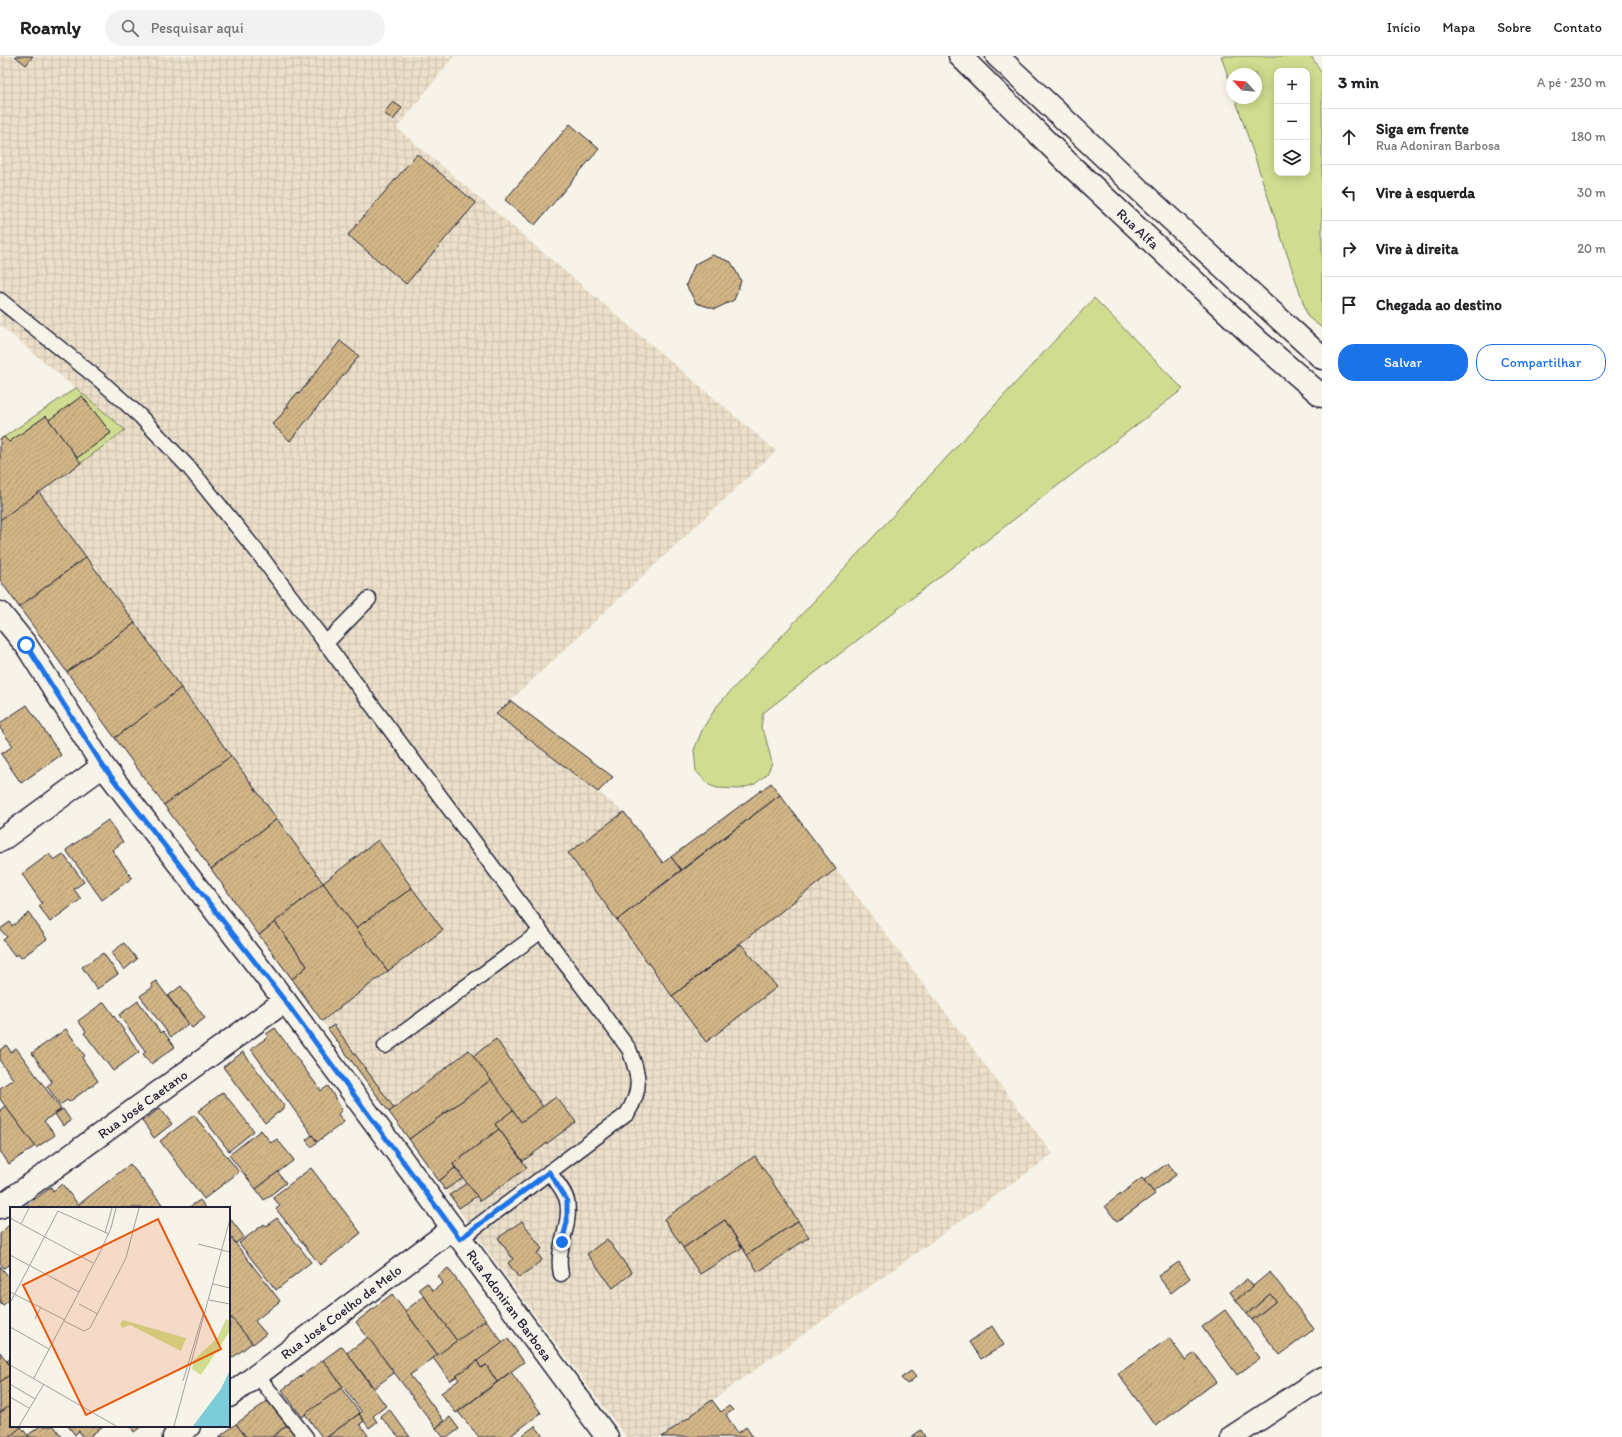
<!DOCTYPE html>
<html lang="pt">
<head>
<meta charset="utf-8">
<style>
  body { margin:0; font-family:Itim,sans-serif; background:#f2f2f2; color:#202124 }
  .controls { position:absolute; right:12px; top:12px; display:grid; overflow:hidden; border-radius:8px; box-shadow:0 2px 10px #0003 }
  .controls button { width:36px; height:36px; display:grid; place-items:center; padding:0; border:0; border-bottom:1px solid #e0e0e0; background:#fff; color:#202124; font:20px sans-serif }
  .compass { position:absolute; left:1226px; top:12px; width:36px; height:36px; border-radius:50%; background:#fff; box-shadow:0 2px 10px #0003; rotate:296deg }
  .stop { position:absolute; width:12px; height:12px; margin:-9px; border:3px solid #1a73e8; border-radius:50%; background:#fff }
  .stop.end { background:#1a73e8; border-color:#fff; box-shadow:0 1px 4px #0008 }
  .list { margin:0; padding:0; list-style:none }
  h2 { display:flex; justify-content:space-between; align-items:center; height:52px; margin:0; padding:0 16px; font-size:17px }
  h2 small { font-size:13px; font-weight:400; color:#757577 }
  .list li { display:grid; grid-template-columns:26px 1fr auto; gap:12px; align-items:center; box-sizing:border-box; height:56px; padding:0 16px; border-top:1px solid #e0e0e0 }
  .list b { display:block; font-size:15px; white-space:nowrap }
  .list p { margin:0; font-size:13px; white-space:nowrap; color:#757577 }
  .list em { font-size:13px; font-style:normal; color:#757577 }
  .actions { display:flex; gap:8px; padding:12px 16px }
  .actions a { flex:1; padding:9px 0; border:1px solid #1a73e8; border-radius:16px; text-align:center; font-size:14px; color:#1a73e8 }
  .actions .main { background:#1a73e8; color:#fff }
  .icon { flex:none; width:22px; height:22px; fill:none; stroke:currentColor; stroke-width:2; stroke-linecap:round; stroke-linejoin:round }
  .map { position:relative; flex:none; width:1322px; height:1381px; overflow:hidden }
  header { display:flex; align-items:center; gap:24px; box-sizing:border-box; height:56px; padding:0 20px; background:#fff; border-bottom:1px solid #e0e0e0 }
  header strong { font-size:19px }
  nav { display:flex; gap:22px; margin-inline-start:auto; font-size:14px }
  .search { width:280px; height:36px; background:#f2f2f2; display:flex; align-items:center; gap:10px; box-sizing:border-box; padding:0 14px; border-radius:22px; color:#757577; font-size:15px }
  main { display:flex }
  aside { flex:1; background:#fff }
  .map>svg:first-child { display:block }
  .industrial { fill:url(#industrial-grid) }
  .grass { fill:#d0dc8f; stroke:#797f65; fill-rule:evenodd }
  .building { fill:url(#building-hatch); stroke:#22223b }
  .lines { fill:none; stroke-linecap:round; stroke-linejoin:round }
  .lane-casing { stroke:#22223b; stroke-width:17 }
  .street-casing { stroke:#22223b; stroke-width:25 }
  .secondary-casing { stroke:#22223b; stroke-width:25 }
  .lane { stroke:#f7f3e8; stroke-width:14 }
  .street { stroke:#f7f3e8; stroke-width:22 }
  .secondary { stroke:#f7f3e8; stroke-width:22 }
  .route { stroke:#1a73e8; stroke-width:5 }
  .labels { text-anchor:middle; stroke-width:3; stroke-linejoin:round; paint-order:stroke }
  .street-label { font-size:14px; fill:#22223b; stroke:#f7f3e8 }
  .inset-road { fill:none; stroke:#a29fa3; stroke-width:1 }
  .view { fill:#e8590c; fill-opacity:0.15; stroke:#e8590c; stroke-width:2 }
  .inset-edge { fill:none; stroke:#22223b; stroke-width:2 }
</style>
</head>
<body>
<header>
<strong>Roamly</strong>
<div class="search"><svg class="icon" aria-label="search" viewBox="0 0 24 24"><circle cx="10" cy="10" r="6"/><path d="M15 15l6 6"/></svg>Pesquisar aqui</div>
<nav><a>Início</a><a>Mapa</a><a>Sobre</a><a>Contato</a></nav>
</header>
<main>
<div class="map">
<svg width="1322" height="1381" viewBox="0 0 1322 1381">
  <defs>
    <pattern id="industrial-grid" width="8" height="8" patternUnits="userSpaceOnUse"><rect width="8" height="8" fill="#ece0cb"/><path d="M0 4h8M4 0v8" fill="none" stroke="#cac0af"/></pattern>
    <pattern id="building-hatch" width="6" height="6" patternUnits="userSpaceOnUse"><rect width="6" height="6" fill="#d1b586"/><path d="M-1 1l2-2M0 6l6-6M5 7l2-2" fill="none" stroke="#b39b75"/></pattern>
  </defs>
  <rect width="100%" height="100%" fill="#f7f3e8"/>
  <filter id="ink" filterUnits="userSpaceOnUse"><feTurbulence type="fractalNoise" baseFrequency=".025" numOctaves="2"/><feDisplacementMap in="SourceGraphic" scale="8" xChannelSelector="R" yChannelSelector="G"/><feConvolveMatrix kernelMatrix="1 2 1 2 8 2 1 2 1" color-interpolation-filters="sRGB"/></filter>
  <g filter="url(#ink)">
    <path class="industrial" d="M0,0H454L397,72L776,395L496,658L624,756L663,807L771,727L1053,1098L662,1381H626L480,1185L439,1125L0,524V383L75,332L0,269Z"/>
    <g class="grass">
      <path d="M1221,0H1311L1322,17V272L1308,261L1235,42H1256V18H1232V32ZM1277,15H1307V117H1277Z"/>
      <path d="M1094,242L1183,333L763,657L761,672L765,679L772,707L767,718L755,728L739,733L717,732L709,729L696,715L694,694L703,672L717,650Z"/>
      <path d="M76,332L125,374L81,407L77,402L111,377L82,340L49,364L46,360L9,386L4,381Z"/>
    </g>
    <g class="building">
      <path d="M15,0H33L26,9Z"/>
      <path d="M393,46L402,52L393,64L384,57Z"/>
      <path d="M570,68L599,93L535,169L505,144Z"/>
      <path d="M417,98L476,147L406,228L348,179Z"/>
      <path d="M712,199L731,206L741,225L734,244L715,253L696,247L686,229L695,208Z"/>
      <path d="M340,285L359,300L290,385L272,368L283,357L286,351H289L287,349L298,336L299,338Z"/>
      <path d="M82,340L111,377L77,402L49,364Z"/>
      <path d="M46,360L81,407L0,464V383L4,381L9,386Z"/>
      <path d="M39,436L86,501L19,551L0,524V464Z"/>
      <path d="M86,501L135,567L67,616L19,551Z"/>
      <path d="M135,567L181,632L115,682L67,616Z"/>
      <path d="M181,632L231,700L164,749L115,682Z"/>
      <path d="M511,645L613,721L598,736L496,658Z"/>
      <path d="M27,649L61,699L21,727L1,698L13,690L0,672V667Z"/>
      <path d="M231,700L277,763L211,813L164,749Z"/>
      <path d="M771,727L780,739L681,814L671,801Z"/>
      <path d="M780,739L836,813L672,940L617,864Z"/>
      <path d="M624,756L663,807L671,801L681,814L617,864L568,797Z"/>
      <path d="M277,763L323,827L259,879L211,813Z"/>
      <path d="M108,764L123,786L112,794L132,822L102,844L66,794Z"/>
      <path d="M378,784L412,832L356,872L323,827Z"/>
      <path d="M49,798L54,804L63,798L84,826L74,833L81,843L50,866L39,850L42,847L22,818Z"/>
      <path d="M323,827L388,915L322,965L292,923L307,910L275,866Z"/>
      <path d="M412,832L443,874L388,915L356,872Z"/>
      <path d="M29,857L47,883L21,902L18,898L15,900L3,884L7,881L0,873L10,866L12,870Z"/>
      <path d="M275,866L307,910L292,923L259,879Z"/>
      <path d="M124,887L137,903L124,914L111,897Z"/>
      <path d="M741,888L777,931L706,986L672,940Z"/>
      <path d="M103,897L118,918L97,933L82,911Z"/>
      <path d="M156,925L188,968L171,981L140,940L153,931L151,928Z"/>
      <path d="M181,930L205,962L192,972L168,940Z"/>
      <path d="M138,945L161,977L163,975L175,991L151,1008L143,998L146,996L119,959Z"/>
      <path d="M104,946L139,996L113,1015L84,977L86,975L78,965Z"/>
      <path d="M334,969L394,1052L389,1056L328,973Z"/>
      <path d="M275,972L321,1035L328,1030L342,1054L338,1058L344,1066L317,1086L251,993L268,981L266,978Z"/>
      <path d="M66,973L85,1000L82,1002L98,1025L69,1046L67,1044L60,1049L47,1030L52,1026L32,997Z"/>
      <path d="M496,983L543,1051L521,1066L473,1000Z"/>
      <path d="M6,989L11,996L16,992L61,1053L44,1065L55,1079L36,1092L0,1043V1032L13,1023L0,1005V994Z"/>
      <path d="M469,994L491,1024L409,1083L389,1056Z"/>
      <path d="M243,996L285,1051L265,1067L223,1011Z"/>
      <path d="M491,1024L513,1054L495,1068L499,1073L453,1108L455,1112L439,1125L409,1083Z"/>
      <path d="M223,1036L254,1075L229,1095L198,1055Z"/>
      <path d="M556,1041L576,1066L523,1105L495,1068L513,1054L521,1066Z"/>
      <path d="M5,1050L35,1090L9,1108L0,1095V1054Z"/>
      <path d="M160,1052L172,1068L154,1082L142,1065Z"/>
      <path d="M63,1053L71,1065L63,1070L55,1058Z"/>
      <path d="M194,1059L239,1116L204,1143L160,1085Z"/>
      <path d="M499,1073L527,1112L480,1145L453,1108Z"/>
      <path d="M261,1074L271,1087L277,1083L294,1104L256,1133L229,1099Z"/>
      <path d="M312,1079L317,1086L311,1091L306,1084Z"/>
      <path d="M755,1100L798,1165L747,1199L725,1164L683,1192L664,1163Z"/>
      <path d="M1168,1107L1176,1119L1153,1136L1144,1124Z"/>
      <path d="M130,1108L165,1152H81L78,1149Z"/>
      <path d="M311,1112L361,1177L320,1209L276,1153L280,1150L273,1141Z"/>
      <path d="M455,1112L463,1122L445,1134L439,1125Z"/>
      <path d="M278,1116L286,1127L264,1144L256,1133Z"/>
      <path d="M1142,1122L1155,1138L1117,1166L1105,1150Z"/>
      <path d="M467,1127L477,1140L459,1152L450,1139Z"/>
      <path d="M62,1128L81,1152H23L51,1131L53,1135Z"/>
      <path d="M200,1144L206,1152H188Z"/>
      <path d="M229,1161L244,1181L236,1187L229,1179Z"/>
      <path d="M277,1162L311,1206L276,1234L239,1187L264,1168L266,1170Z"/>
      <path d="M725,1164L742,1192L700,1218L683,1192Z"/>
      <path d="M522,1165L542,1193L537,1197L542,1204L519,1222L508,1207L513,1203L498,1182Z"/>
      <path d="M798,1165L809,1181L758,1216L747,1199Z"/>
      <path d="M11,1167V1207L4,1212L0,1207V1178Z"/>
      <path d="M229,1179L280,1245L255,1265L266,1278L253,1288L229,1259Z"/>
      <path d="M607,1183L632,1217L613,1232L587,1198Z"/>
      <path d="M1179,1206L1190,1222L1171,1237L1158,1220Z"/>
      <path d="M0,1210L11,1224V1243L3,1249L1,1247L0,1248Z"/>
      <path d="M448,1212L486,1264L457,1285L419,1233L427,1227L433,1235L443,1227L438,1220Z"/>
      <path d="M1270,1216L1314,1273L1280,1299L1252,1264L1276,1245L1270,1238L1247,1258L1236,1244Z"/>
      <path d="M1247,1223L1253,1230L1236,1244L1230,1236Z"/>
      <path d="M392,1238L438,1299L410,1319L444,1365L436,1372L356,1266Z"/>
      <path d="M1270,1238L1276,1245L1252,1264L1247,1258Z"/>
      <path d="M424,1240L457,1285L438,1299L405,1255Z"/>
      <path d="M1225,1254L1260,1302L1237,1319L1202,1271Z"/>
      <path d="M232,1262L252,1287L232,1302L229,1298V1264Z"/>
      <path d="M486,1264L503,1287L450,1325L433,1302Z"/>
      <path d="M992,1270L1004,1289L981,1303L969,1286Z"/>
      <path d="M368,1281L394,1317L374,1332L347,1297Z"/>
      <path d="M1169,1282L1185,1304L1195,1297L1216,1326L1156,1370L1118,1318Z"/>
      <path d="M508,1283L524,1306L497,1326L486,1309L481,1312L477,1305Z"/>
      <path d="M342,1290L386,1350L373,1360L377,1366L369,1372L359,1358L362,1356L323,1304Z"/>
      <path d="M0,1296L11,1311V1318L0,1326Z"/>
      <path d="M11,1302V1311L7,1305Z"/>
      <path d="M323,1304L343,1331L302,1361L282,1334Z"/>
      <path d="M477,1305L481,1312L486,1309L497,1326L456,1357L441,1337L459,1324L456,1320Z"/>
      <path d="M911,1315L916,1321L907,1328L901,1322Z"/>
      <path d="M511,1316L541,1357L509,1381H479L458,1356Z"/>
      <path d="M11,1318V1334L8,1337L11,1341V1349L0,1357V1326Z"/>
      <path d="M341,1332L360,1357L327,1381H322L305,1358Z"/>
      <path d="M270,1343L288,1368L272,1381H246L236,1368Z"/>
      <path d="M712,1344L721,1356L729,1350L733,1354L726,1359L738,1377L746,1371L753,1381H662Z"/>
      <path d="M11,1349V1370H23L9,1381H3L0,1377V1357Z"/>
      <path d="M389,1353L410,1381H399L380,1360Z"/>
      <path d="M359,1358L364,1365L360,1368L369,1381H327Z"/>
      <path d="M450,1361L459,1373L448,1381H443L436,1372Z"/>
      <path d="M236,1368L246,1381H219Z"/>
      <path d="M288,1368L298,1381H272Z"/>
      <path d="M40,1370H54L62,1381H29L28,1379Z"/>
      <path d="M68,1370H103L89,1381H83L79,1375L75,1379Z"/>
      <path d="M130,1370H142L134,1376Z"/>
      <path d="M535,1370L544,1381H520Z"/>
      <path d="M21,1371L29,1381H9Z"/>
      <path d="M921,1374L925,1381H911Z"/>
    </g>
    <g class="lines">
      <defs>
        <g id="lane">
          <path d="M0,244L102,326L140,360L191,414L259,498L629,993C639,1020 643,1032 627,1058L460,1183"/>
          <path d="M325,588L369,543"/>
          <path d="M385,990L540,876"/>
          <path d="M549,1116C555,1124 565,1135 567,1145C572,1170 555,1192 561,1218"/>
          <path d="M257,1319L306,1381"/>
        </g>
        <g id="street">
          <path id="s1" d="M960,0L1070,109L1258,285L1322,340"/>
          <path d="M997,0L1149,143L1322,302"/>
          <path id="s2" d="M0,557L26,589L103,710L285,945L607,1381"/>
          <path d="M0,785L103,710"/>
          <path id="s3" d="M0,1151L285,945"/>
          <path id="s4" d="M229,1340L452,1173"/>
          <path d="M174,1381L189,1370"/>
        </g>
        <path id="secondary" d="M1232,1381L1322,1322"/>
      </defs>
      <use href="#lane" class="lane-casing"/>
      <use href="#street" class="street-casing"/>
      <use href="#secondary" class="secondary-casing"/>
      <use href="#lane" class="lane"/>
      <use href="#street" class="street"/>
      <use href="#secondary" class="secondary"/>
    </g>
  </g>
  <g class="lines" filter="url(#ink)">
    <path class="route" d="M26,589L103,710L285,945L460,1183L549,1116L567,1144V1166L562,1186"/>
  </g>
  <g class="labels">
    <g class="street-label">
      <text dy="5" stroke="none"><textPath href="#s1" startOffset="248">Rua Alfa</textPath></text>
      <text dy="5" stroke="none"><textPath href="#s3" startOffset="176">Rua José Caetano</textPath></text>
      <text dy="5" stroke="none"><textPath href="#s2" startOffset="860">Rua Adoniran Barbosa</textPath></text>
      <text dy="5" stroke="none"><textPath href="#s4" startOffset="140">Rua José Coelho de Melo</textPath></text>
    </g>
  </g>
  <g transform="translate(10 1151)">
    <rect width="220" height="220" fill="#f7f3e8"/>
    <path d="M216,112L220,114V124L191,168L182,162L184,153L208,130ZM113,113L176,131L171,144L120,118L112,121L110,117Z" fill="#d0dc8f"/>
    <path d="M220,163V219H183L211,182Z" fill="#7dccda"/>
    <path class="inset-road" d="M0,11L83,56M11,17L19,1M95,26L102,1M188,37L220,45M0,48L69,85M203,77L220,81M0,85L55,113M199,93L220,97M0,96L48,4L99,27M69,97L88,107M25,112L31,100M54,114L74,124L80,121L116,51L129,1M0,120L39,142M0,158L106,219M24,171L91,43L101,21L106,1M173,174L194,104M0,177L25,192M0,190L19,201M9,219L34,177M164,219L220,12"/>
    <path class="view" d="M148,12L211,142L76,208L13,78Z"/>
    <rect width="220" height="220" class="inset-edge"/>
  </g>
</svg>
<div class="controls">
<button>+</button>
<button>−</button>
<button><svg class="icon" aria-label="layers" viewBox="0 0 24 24"><path d="M12 4l9 5-9 5-9-5zM3 14l9 5 9-5"/></svg></button>
</div>
<svg class="compass" viewBox="-18 -18 36 36"><path d="M0-13l5 13h-10z" fill="#e53935"/><path d="M0 13l5-13h-10z" fill="#757577"/></svg>
<div class="stop" style="left:26px;top:589px"></div>
<div class="stop end" style="left:562px;top:1186px"></div>
</div>
<aside>
<h2>3 min<small>A pé · 230 m</small></h2>
<ul class="list">
<li><svg class="icon" aria-label="ahead" viewBox="0 0 24 24"><path d="M12 20V5M6 11l6-6 6 6"/></svg><div><b>Siga em frente</b><p>Rua Adoniran Barbosa</p></div><em>180 m</em></li>
<li><svg class="icon" aria-label="left" viewBox="0 0 24 24"><path d="M17 20v-9H6M10 6l-5 5 5 5"/></svg><div><b>Vire à esquerda</b></div><em>30 m</em></li>
<li><svg class="icon" aria-label="right" viewBox="0 0 24 24"><path d="M7 20v-9h11M14 6l5 5-5 5"/></svg><div><b>Vire à direita</b></div><em>20 m</em></li>
<li><svg class="icon" aria-label="arrive" viewBox="0 0 24 24"><path d="M6 21V4h12l-3 4 3 4H6"/></svg><div><b>Chegada ao destino</b></div></li>
</ul>
<div class="actions"><a class="main">Salvar</a><a>Compartilhar</a></div>
</aside>
</main>
</body>
</html>
